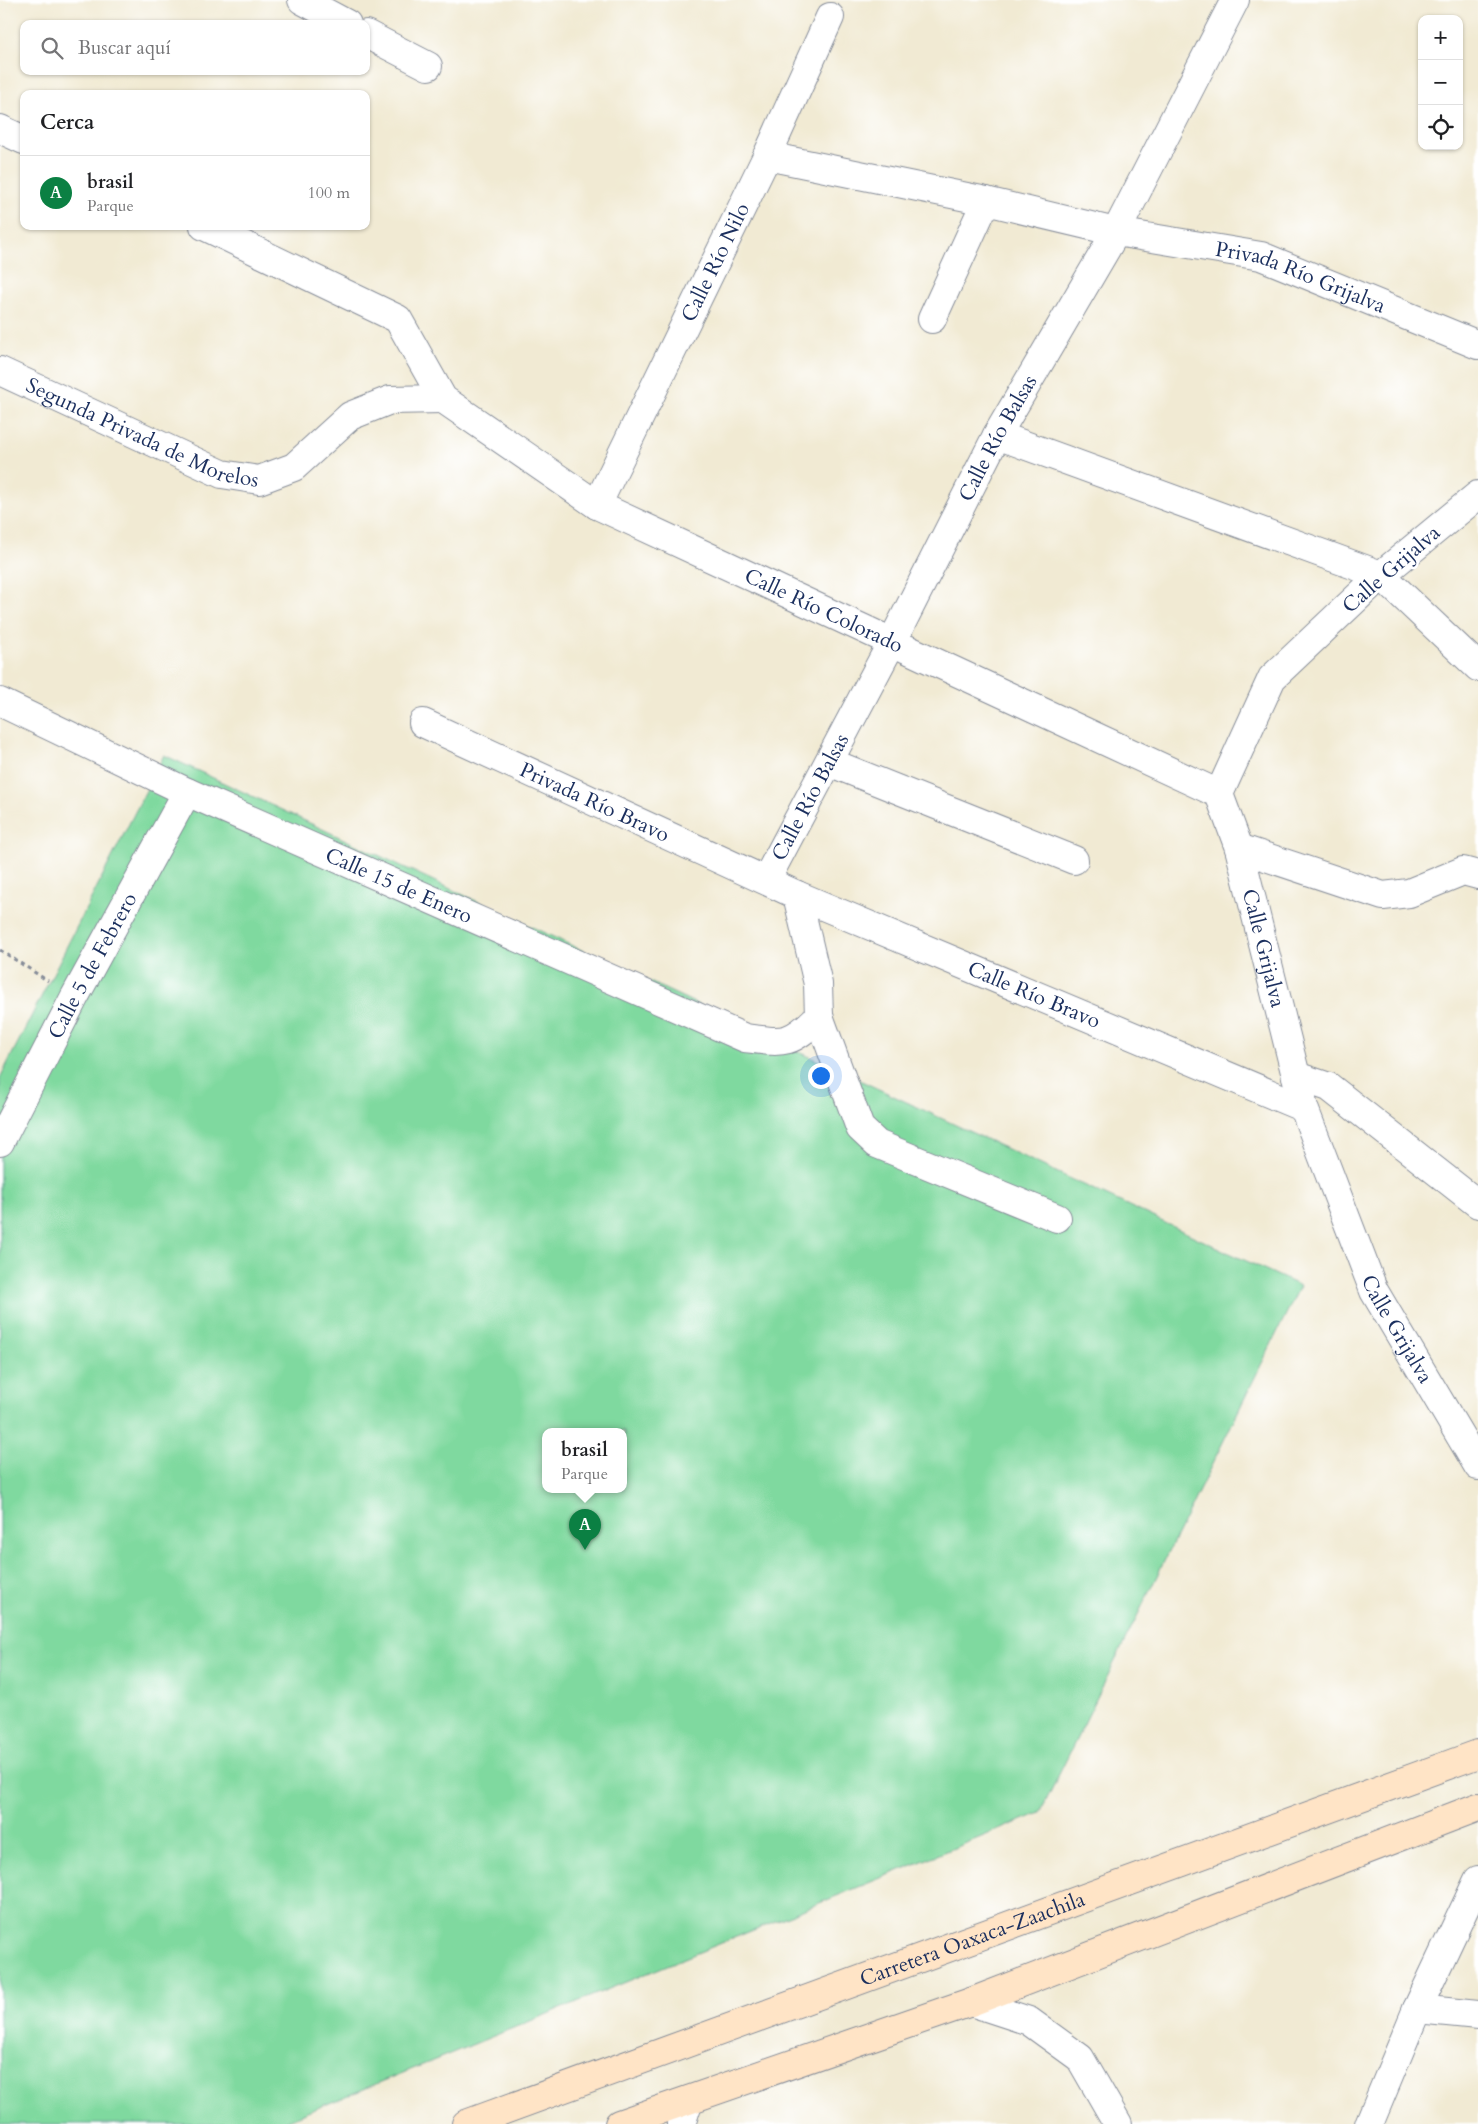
<!DOCTYPE html>
<html lang="es">
<head>
<meta charset="utf-8">
<style>
  body { margin:0; font-family:Cardo,serif; background:#f6f6f6; color:#202124 }
  .controls { position:absolute; right:15px; top:15px; display:grid; overflow:hidden; border-radius:10px; box-shadow:0 1px 4px #0004 }
  .controls button { width:45px; height:45px; display:grid; place-items:center; padding:0; border:0; border-bottom:1px solid #e0e0e0; background:#fff; color:#202124; font:25px sans-serif }
  .you { position:absolute; left:820px; top:1075px; width:18px; height:18px; margin:-12px; border:4px solid #fff; border-radius:50%; background:#1a73e8; box-shadow:0 0 0 8px #1a73e833 }
  .badge { display:grid; place-items:center; width:32px; height:32px; border-radius:50%; background:#0b8043; color:#fff; font-size:16px; font-weight:700 }
  .pin { position:absolute; translate:-50% -41px; filter:drop-shadow(0 1px 2px #0008) }
  .pin::after { content:''; position:absolute; top:26px; width:18px; height:15px; background:inherit; clip-path:polygon(0 0,100% 0,50% 100%) }
  .popup { position:absolute; left:542px; top:1428px; width:85px; height:65px; box-sizing:border-box; display:grid; place-content:center; border-radius:10px; background:#fff; filter:drop-shadow(0 1px 4px #0005); font-size:16px; white-space:nowrap; color:#757577 }
  .popup b { font-size:19px; color:#202124 }
  .popup::after { content:''; position:absolute; left:50%; top:100%; margin-left:-10px; border:10px solid transparent; border-top-color:#fff }
  .list { margin:0; padding:0; list-style:none }
  h2 { display:flex; justify-content:space-between; align-items:center; height:65px; margin:0; padding:0 20px; font-size:21px }
  h2 small { font-size:16px; font-weight:400; color:#757577 }
  .list li { display:grid; grid-template-columns:32px 1fr auto; gap:15px; align-items:center; box-sizing:border-box; height:75px; padding:0 20px; border-top:1px solid #e0e0e0 }
  .list b { display:block; font-size:19px; white-space:nowrap }
  .list p { margin:0; font-size:16px; white-space:nowrap; color:#757577 }
  .list em { font-size:16px; font-style:normal; color:#757577 }
  .icon { flex:none; width:28px; height:28px; fill:none; stroke:currentColor; stroke-width:2; stroke-linecap:round; stroke-linejoin:round }
  .map { position:relative; flex:none; width:1478px; height:2124px; overflow:hidden }
  .search { position:absolute; background:#fff; box-shadow:0 1px 4px #0004; left:20px; top:20px; width:350px; height:55px; display:flex; align-items:center; gap:12px; box-sizing:border-box; padding:0 18px; border-radius:10px; color:#757577; font-size:19px }
  .panel { position:absolute; background:#fff; box-shadow:0 1px 4px #0004; left:20px; top:90px; width:350px; height:140px; border-radius:10px }
  .map>svg:first-child { display:block }
  .green { fill:#7fd99f; stroke:#4d847e; fill-rule:evenodd }
  .lines { fill:none; stroke-linecap:round; stroke-linejoin:round }
  .minor-casing { stroke:#868c98; stroke-width:30 }
  .secondary-casing { stroke:#868c98; stroke-width:30 }
  .path { stroke:#868c98; stroke-width:3; stroke-dasharray:4 4; stroke-linecap:butt }
  .minor { stroke:#fff; stroke-width:28 }
  .secondary { stroke:#ffe4c6; stroke-width:28 }
  .labels { text-anchor:middle; stroke-width:5; stroke-linejoin:round; paint-order:stroke }
  .street-label { font-size:21px; fill:#1b2f5e; stroke:#fff }
</style>
</head>
<body>
<div class="map">
<svg width="1478" height="2124" viewBox="0 0 1478 2124">
  <rect width="100%" height="100%" fill="#fff"/>
  <filter id="ink" filterUnits="userSpaceOnUse"><feTurbulence type="fractalNoise" baseFrequency=".02" numOctaves="2"/><feDisplacementMap in="SourceGraphic" scale="10" xChannelSelector="R" yChannelSelector="G"/><feConvolveMatrix kernelMatrix="1 2 1 2 8 2 1 2 1" color-interpolation-filters="sRGB"/></filter>
  <filter id="wash" filterUnits="userSpaceOnUse"><feTurbulence type="fractalNoise" baseFrequency=".0096" numOctaves="4" result="noise"/><feDisplacementMap in="SourceGraphic" scale="20" xChannelSelector="R" yChannelSelector="G"/><feGaussianBlur stdDeviation="1.12" result="paint"/><feColorMatrix in="noise" values="0 0 0 0 0 0 0 0 0 0 0 0 0 0 0 0 0 1.4 0 .05"/><feComposite in="paint" operator="in"/></filter>
  <g filter="url(#wash)">
    <rect width="100%" height="100%" fill="#f1ead3"/>
    <path class="green" d="M164,755L1300,1286L1040,1813L278,2124H0V1078ZM546,1431H624V1489H546Z"/>
  </g>
  <g filter="url(#ink)">
    <g class="lines">
      <defs>
        <g id="minor">
          <path d="M302,0L347,24"/>
          <path d="M366,34L428,66"/>
          <path d="M0,129L24,140"/>
          <path id="s1" d="M767,156L986,201L1116,232L1261,256L1478,345"/>
          <path id="s2" d="M204,226L398,319L443,399L597,505L1219,794"/>
          <path d="M932,319L986,201"/>
          <path id="s3" d="M0,371L222,474L259,480L294,467L350,416L390,400L443,399"/>
          <path d="M997,435L1381,575L1478,667"/>
          <path id="s4" d="M1478,495L1381,575L1272,678L1219,794L1239,848L1304,1108L1374,1291L1478,1466"/>
          <path id="s5" d="M597,505L767,156L830,17"/>
          <path id="s6" d="M0,702L187,792L745,1038C785,1043 790,1045 819,1016L818,984L797,895"/>
          <path id="s7" d="M423,723L797,895L1304,1108"/>
          <path d="M829,762L1074,860"/>
          <path d="M1239,848L1383,896L1409,893L1463,871L1478,875"/>
          <path id="s8" d="M766,880L892,642L997,435L1116,232L1235,0"/>
          <path d="M819,1016L860,1128L877,1144L1057,1218"/>
          <path d="M1296,1076L1329,1087L1478,1204"/>
          <path id="s9" d="M0,1142L74,998L187,792"/>
          <path d="M971,2002L1029,2021L1080,2058L1118,2124"/>
          <path d="M1417,2009L1478,2015"/>
          <path d="M681,2124L689,2100"/>
          <path d="M1369,2124L1417,2009L1478,1880"/>
        </g>
        <g id="secondary">
          <path id="s10" d="M466,2124L1478,1754"/>
          <path d="M619,2124L971,2002L1478,1807"/>
        </g>
      </defs>
      <use href="#minor" class="minor-casing"/>
      <use href="#secondary" class="secondary-casing"/>
      <path class="path" d="M0,950L48,981"/>
      <use href="#minor" class="minor"/>
      <use href="#secondary" class="secondary"/>
    </g>
  </g>
  <g class="labels">
    <g class="street-label">
      <text dy="7" stroke="none"><textPath href="#s5" startOffset="270">Calle Río Nilo</textPath></text>
      <text dy="7" stroke="none"><textPath href="#s1" startOffset="548">Privada Río Grijalva</textPath></text>
      <text dy="7" stroke="none"><textPath href="#s3" startOffset="156">Segunda Privada de Morelos</textPath></text>
      <text dy="7" stroke="none"><textPath href="#s8" startOffset="499">Calle Río Balsas</textPath></text>
      <text transform="translate(1391 569) rotate(-41)" y="7">Calle Grijalva</text>
      <text dy="7" stroke="none"><textPath href="#s2" startOffset="744">Calle Río Colorado</textPath></text>
      <text dy="7" stroke="none"><textPath href="#s8" startOffset="94">Calle Río Balsas</textPath></text>
      <text dy="7" stroke="none"><textPath href="#s7" startOffset="189">Privada Río Bravo</textPath></text>
      <text dy="7" stroke="none"><textPath href="#s6" startOffset="439">Calle 15 de Enero</textPath></text>
      <text dy="7" stroke="none"><textPath href="#s4" startOffset="564">Calle Grijalva</textPath></text>
      <text dy="7" stroke="none"><textPath href="#s9" startOffset="199">Calle 5 de Febrero</textPath></text>
      <text dy="7" stroke="none"><textPath href="#s7" startOffset="669">Calle Río Bravo</textPath></text>
      <text dy="7" stroke="none"><textPath href="#s4" startOffset="969">Calle Grijalva</textPath></text>
      <text dy="7" stroke="none"><textPath href="#s10" startOffset="539">Carretera Oaxaca-Zaachila</textPath></text>
    </g>
  </g>
</svg>
<div class="controls">
<button>+</button>
<button>−</button>
<button><svg class="icon" aria-label="locate" viewBox="0 0 24 24"><circle cx="12" cy="12" r="6"/><path d="M12 2v4M12 18v4M2 12h4M18 12h4"/></svg></button>
</div>
<div class="you"></div>
<div class="pin badge" style="left:585px;top:1550px">A</div>
<div class="popup"><b>brasil</b>Parque</div>
<div class="search"><svg class="icon" aria-label="search" viewBox="0 0 24 24"><circle cx="10" cy="10" r="6"/><path d="M15 15l6 6"/></svg>Buscar aquí</div>
<section class="panel">
<h2>Cerca<small></small></h2>
<ul class="list">
<li><span class="badge">A</span><div><b>brasil</b><p>Parque</p></div><em>100 m</em></li>
</ul>
</section>
</div>
</body>
</html>
